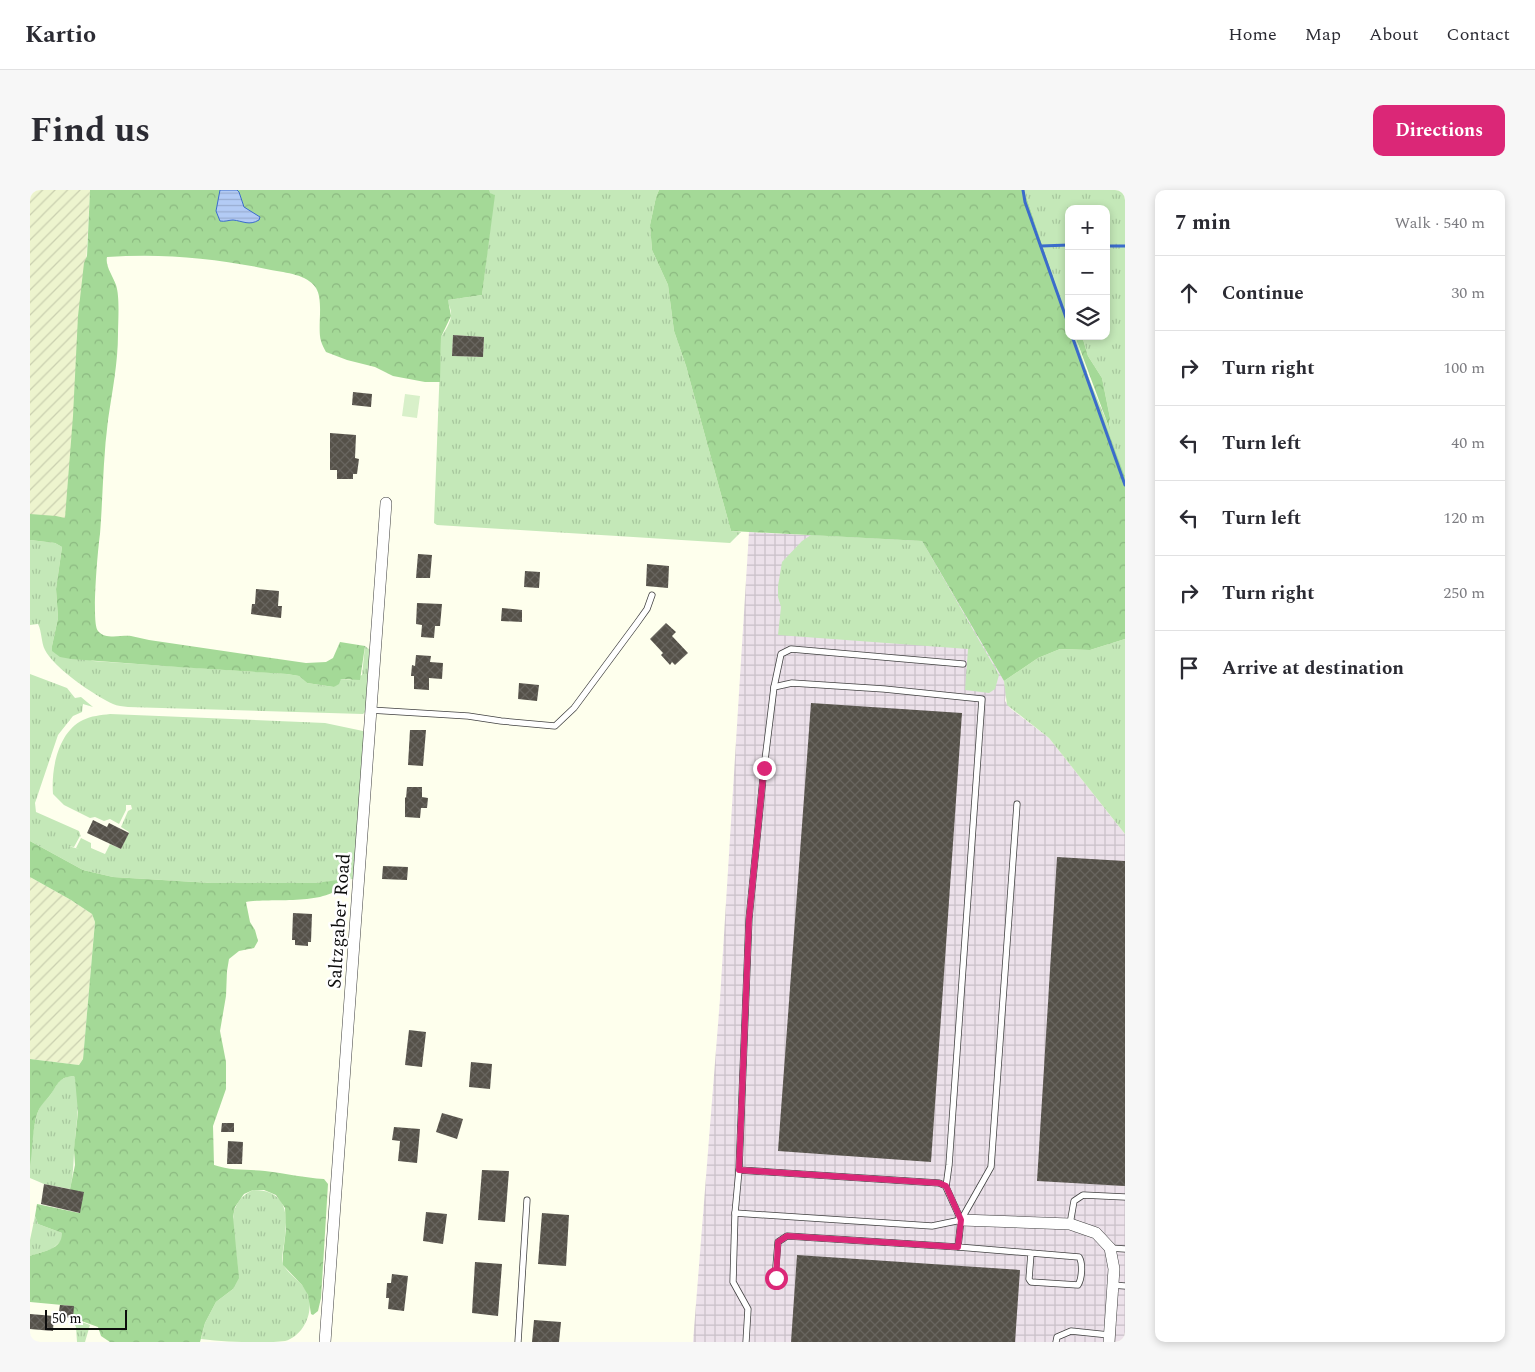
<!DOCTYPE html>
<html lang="en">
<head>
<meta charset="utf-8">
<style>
  body { margin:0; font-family:Spectral,serif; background:#f7f7f7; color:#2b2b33 }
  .controls { position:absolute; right:15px; top:15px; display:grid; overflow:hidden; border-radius:10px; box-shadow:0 2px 8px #0003 }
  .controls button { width:45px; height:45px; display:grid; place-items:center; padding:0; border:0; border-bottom:1px solid #e1e1e2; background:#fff; color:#2b2b33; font:25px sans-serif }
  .scale { position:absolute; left:15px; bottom:12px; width:82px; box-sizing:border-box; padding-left:5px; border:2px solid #0d0d0d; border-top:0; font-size:14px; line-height:18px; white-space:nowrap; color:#0d0d0d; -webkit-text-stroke:4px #fff; paint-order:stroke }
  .stop { position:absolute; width:15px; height:15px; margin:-11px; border:4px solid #db2777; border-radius:50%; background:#fff }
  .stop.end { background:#db2777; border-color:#fff; box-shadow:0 1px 5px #0008 }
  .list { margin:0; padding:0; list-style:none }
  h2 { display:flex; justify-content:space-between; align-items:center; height:65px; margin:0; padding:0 20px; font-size:21px }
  h2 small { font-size:16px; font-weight:400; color:#7c7c81 }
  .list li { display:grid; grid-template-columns:32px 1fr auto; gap:15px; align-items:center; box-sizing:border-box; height:75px; padding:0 20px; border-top:1px solid #e1e1e2 }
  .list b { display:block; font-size:19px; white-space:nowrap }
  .list em { font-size:16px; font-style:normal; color:#7c7c81 }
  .icon { flex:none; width:28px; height:28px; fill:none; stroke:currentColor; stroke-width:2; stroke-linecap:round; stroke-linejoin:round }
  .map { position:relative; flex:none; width:1095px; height:1152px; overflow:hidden; border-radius:10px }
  header { display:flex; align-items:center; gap:30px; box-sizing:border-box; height:70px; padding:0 25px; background:#fff; border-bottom:1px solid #e1e1e2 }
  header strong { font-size:24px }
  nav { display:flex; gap:28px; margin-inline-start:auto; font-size:18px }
  .intro { display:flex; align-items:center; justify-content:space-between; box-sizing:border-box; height:120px; padding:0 30px }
  h1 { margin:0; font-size:35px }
  .button { padding:12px 22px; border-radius:10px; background:#db2777; color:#fff; font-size:18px; font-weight:700 }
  main { display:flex; gap:30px; padding:0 30px }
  aside { flex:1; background:#fff; border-radius:10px; box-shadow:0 2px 8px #0003 }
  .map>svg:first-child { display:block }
  .industrial { fill:url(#industrial-grid) }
  .farmland { fill:url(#farmland-furrows) }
  .grass { fill:url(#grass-tufts); fill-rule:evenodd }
  .forest { fill:url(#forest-crowns) }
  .pitch { fill:#d8f0c9 }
  .water { fill:url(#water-rules); stroke:#3b6ccb }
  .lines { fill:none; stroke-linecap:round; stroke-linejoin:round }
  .stream { stroke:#3b6ccb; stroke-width:3 }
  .building { fill:url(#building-cross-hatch) }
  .service-casing { stroke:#404040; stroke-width:7 }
  .minor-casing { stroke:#404040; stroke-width:12 }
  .service { stroke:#fff; stroke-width:5.5 }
  .minor { stroke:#fff; stroke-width:11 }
  .route { stroke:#db2777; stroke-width:6 }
  .labels { text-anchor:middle; stroke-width:5; stroke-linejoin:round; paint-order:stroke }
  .street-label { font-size:19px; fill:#0d0d0d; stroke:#fff }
</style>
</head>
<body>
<header>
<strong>Kartio</strong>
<nav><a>Home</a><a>Map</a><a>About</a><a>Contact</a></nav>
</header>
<div class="intro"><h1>Find us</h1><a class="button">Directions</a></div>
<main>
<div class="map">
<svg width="1095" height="1152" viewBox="0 0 1095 1152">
  <defs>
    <pattern id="industrial-grid" width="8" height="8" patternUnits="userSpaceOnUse" patternTransform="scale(1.25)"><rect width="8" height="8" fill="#ece1ea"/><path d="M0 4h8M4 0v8" fill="none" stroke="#c9c0c8"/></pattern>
    <pattern id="farmland-furrows" width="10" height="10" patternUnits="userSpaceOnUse" patternTransform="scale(1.25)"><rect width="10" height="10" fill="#edf4ce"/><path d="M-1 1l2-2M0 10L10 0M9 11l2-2" fill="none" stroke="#cad0b0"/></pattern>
    <pattern id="grass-tufts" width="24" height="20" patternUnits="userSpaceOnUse" patternTransform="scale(1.25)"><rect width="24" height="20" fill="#c4e8b8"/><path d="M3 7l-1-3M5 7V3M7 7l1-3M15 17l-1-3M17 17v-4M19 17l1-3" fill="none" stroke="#a7c69d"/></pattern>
    <pattern id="forest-crowns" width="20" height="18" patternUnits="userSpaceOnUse" patternTransform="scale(1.25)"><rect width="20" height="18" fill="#a4d997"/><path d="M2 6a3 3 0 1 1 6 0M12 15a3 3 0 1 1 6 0" fill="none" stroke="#8cb981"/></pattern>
    <pattern id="water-rules" width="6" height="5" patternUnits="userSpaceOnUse" patternTransform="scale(1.25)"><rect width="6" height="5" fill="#b3cbf5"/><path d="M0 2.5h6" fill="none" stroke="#99add1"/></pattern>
    <pattern id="building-cross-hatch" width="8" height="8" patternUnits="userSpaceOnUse" patternTransform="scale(1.25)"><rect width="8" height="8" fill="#555149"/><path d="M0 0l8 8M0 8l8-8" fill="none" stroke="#68655f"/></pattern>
  </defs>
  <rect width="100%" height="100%" fill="#feffed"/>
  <path class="industrial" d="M719,342L892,351L974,491L976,502L975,511L981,519L1019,548L1095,644V1152H663L690,809Z"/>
  <g class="farmland">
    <path d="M0,0H60L42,343L0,340Z"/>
    <path d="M0,687L41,710L62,724L65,732L53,869L49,875L0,869Z"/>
  </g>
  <g class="grass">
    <path d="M459,0H629L626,7L620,35L622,60L638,95L644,141L656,176L701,341L711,342L700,353L407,335L404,333L411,147C415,141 422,131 421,123C421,118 418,115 418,110L452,105L464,5L459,3ZM423,145L454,147L453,167L422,166Z"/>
    <path d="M994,0H1095V289L1043,146H1045L1060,191L1079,237L1080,228L1072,188L1058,166L1052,146H1076V19H1039V134Z"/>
    <path d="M781,345L892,351L969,485L965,499L959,503L935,500L938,459L748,445L751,417L748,407V396L752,372L772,351Z"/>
    <path d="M0,350L25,353L32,357L26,399L28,428L22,456L63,471L257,484L269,486L277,493L304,497L311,489L320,490L332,485L335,456L340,460L336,521L333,524L98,517C93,516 87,516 83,514C65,506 23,477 15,460C11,452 12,442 8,434L0,435Z"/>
    <path d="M1095,449V644L1019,548L977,515L974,491L1008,468L1030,459L1060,460Z"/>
    <path d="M0,484L37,498L45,508L51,507L63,517L53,514L52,522L43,526L28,545L5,613L6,622L49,641L51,647L50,646L44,657L38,656L49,659L46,658L51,648L61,653V658L75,664L80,654L91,659L99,642L91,637L98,621L102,619L101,615H96V620L89,634L80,629L74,631L65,627L60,628L34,615L23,604C21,579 28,542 53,530C61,526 71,525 80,524L295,533L333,541L335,545L323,689L286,693H181L83,687L53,680L0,651Z"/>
    <path d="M44,886C52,903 46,934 45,952C43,969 44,983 40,999L14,994L0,988C0,969 2,936 9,919C11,913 18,909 21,904C28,893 29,887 44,886Z"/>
    <path d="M223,1000C259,1000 258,1026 254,1054C253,1060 251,1070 254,1076C261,1087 274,1093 278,1105C284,1123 273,1146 255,1151C248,1152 239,1152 232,1152C211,1152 191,1152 171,1149L175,1133L186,1112L203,1099C204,1090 208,1080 207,1071C205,1045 193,1014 223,1000Z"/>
    <path d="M5,1026L8,1034L32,1043V1050L22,1059L0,1066V1050Z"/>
    <path d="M41,1128L60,1135L55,1152H47L46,1137Z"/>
  </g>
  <g class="forest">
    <path d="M60,0H459L460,3L465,5L452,105L418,110L421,126L411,147L410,192H395L363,186L345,177L317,170L296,162C294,158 292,155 291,151C287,138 294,111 286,98C277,84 256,83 241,80C187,68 132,63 77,67C75,76 83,86 86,95C90,107 88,131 88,144C88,173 82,202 78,230C73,268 73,306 70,344C68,358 61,434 68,441C75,450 91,445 101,446C107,447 113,449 119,450L276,473L296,472L303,468L310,452L335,456L330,490L311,489L309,494L304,497L277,493L269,486L257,484L148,477L41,469L30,467L22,461V456L28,428L26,399L32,357L25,353L0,350V324L26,326L35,328L43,226L48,126L54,73L57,66Z"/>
    <path d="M629,0H994L1039,134V146H1043L1095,287V449L1060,460L1030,459L1008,468L974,491L892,351L701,341L656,176L644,141L638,95L622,60L620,35L626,7Z"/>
    <path d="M1045,146H1052L1058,166L1072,188L1080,228L1079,235L1080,240Z"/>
    <path d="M0,651L53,680L83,687L181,693H286L315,689C306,718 240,707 216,712L220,732L225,740L228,751L224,758L209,761L199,769L197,781L196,806L190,841L196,872V899L183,936L184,975C201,981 217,979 235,981C255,983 274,988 294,989L298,994L291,1108L288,1121L283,1125L281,1124L278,1105L272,1095L253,1075V1064L256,1039L255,1018L246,1005L234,1000H223L214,1004L205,1017L203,1027L209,1088L203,1099L186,1112L175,1133L170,1152H80L71,1146L68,1137L43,1128V1116L0,1112V1066C13,1061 32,1060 32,1043L8,1034L5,1026L7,1014L49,1023L40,999L45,975L44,959L48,922L45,889L44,886C29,887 28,894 21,904C18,908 14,912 11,916C2,928 3,961 0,977V869L49,875L53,869L65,732L62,724L41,710L0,687Z"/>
  </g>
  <path class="pitch" d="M375,204L390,206L387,228L372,226Z"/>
  <path class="water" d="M190,0H207L209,2L214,17L230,27L229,30C219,36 213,31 203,30C199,30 195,32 190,31L186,21Z"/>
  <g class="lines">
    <g class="stream">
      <path d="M993,0L995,12L1039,136"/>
      <path d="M1011,56L1039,55"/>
      <path d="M1076,56H1095"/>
      <path d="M1042,146L1095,295"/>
    </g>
  </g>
  <g class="building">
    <path d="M423,145L454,147L453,167L422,166Z"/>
    <path d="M323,202L342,204L341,217L322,215Z"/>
    <path d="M300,243L326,245L325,268L329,269L327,284H323V289H307V280H300Z"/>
    <path d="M388,364L402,365L400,388H386Z"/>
    <path d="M617,374L639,376L638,398L616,396Z"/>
    <path d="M495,381L510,382L509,398L494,397Z"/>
    <path d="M226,399L249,401L248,416H252L251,428L221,424L222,414H225Z"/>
    <path d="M387,413L412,414L410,436H405L404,448L391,447L392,435L386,434Z"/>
    <path d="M472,418L492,420V432L471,431Z"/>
    <path d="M636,433L646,442L642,446L658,463L645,475L642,472L640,475L631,465L633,463L620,449Z"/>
    <path d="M386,465L401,466L400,472L413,473L412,489L399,488V500L384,499V486H381L382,475L385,476Z"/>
    <path d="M489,493L509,495L507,511L488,509Z"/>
    <path d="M781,513L932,523L901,972L748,961Z"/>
    <path d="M380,540H396L393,576L378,575Z"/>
    <path d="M377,597H392V607L398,608L397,618H391L390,628L375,627V607L376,608Z"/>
    <path d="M63,630L77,637L79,633L99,643L91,659L57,643Z"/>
    <path d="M1027,667L1095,671V996L1007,991Z"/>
    <path d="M353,676L378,677L377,690L352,689Z"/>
    <path d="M263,723L282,724L281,752H278V756L265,755V750H262Z"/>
    <path d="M379,840L396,842L392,877L375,875Z"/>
    <path d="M441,872L462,874L460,899L439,897Z"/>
    <path d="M412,923L433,929L427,949L406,942Z"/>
    <path d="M192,933H204V942H191Z"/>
    <path d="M364,937L390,939L387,973L368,971L370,951L362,950Z"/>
    <path d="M198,951L213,952L212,974H197Z"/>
    <path d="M452,980L479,981L475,1032L448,1030Z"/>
    <path d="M14,994L54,1002L50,1023L11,1014Z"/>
    <path d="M396,1022L417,1024L413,1054L393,1051Z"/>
    <path d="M512,1023L539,1025L536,1076L508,1074Z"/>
    <path d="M767,1065L990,1080L985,1152H761Z"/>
    <path d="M445,1072L472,1074L468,1126L442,1123Z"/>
    <path d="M362,1084L378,1086L374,1121L358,1119L359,1108H356L357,1093H361Z"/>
    <path d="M30,1115L44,1116L43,1128L28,1127Z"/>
    <path d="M0,1124L24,1126L23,1141L0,1139Z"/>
    <path d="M504,1130L531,1132L529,1152H502Z"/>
  </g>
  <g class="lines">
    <defs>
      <g id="service">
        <path d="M744,497L751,464L761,459L933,474"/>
        <path d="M340,520L438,526L471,531L525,536L544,518L607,433L617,419L622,405"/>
        <path d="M987,614L961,977L931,1030L928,1057L1049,1067C1053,1073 1052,1089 1048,1095L1001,1092L999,1089L1001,1063"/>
        <path d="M916,996L909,993L709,980L719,729L734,578L744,497L762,493L854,499L952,509L919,975L916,997L931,1030"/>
        <path d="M705,1023L709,980"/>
        <path d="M1040,1034L1044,1011L1053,1005L1095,1007"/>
        <path d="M1080,1058L1095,1059"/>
        <path d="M745,1088L748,1052L757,1046L928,1057"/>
        <path d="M1082,1095L1095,1096"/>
        <path d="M488,1152L497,1010"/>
        <path d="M716,1152L718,1119L703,1092L705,1023L902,1036L931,1030"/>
        <path d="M1026,1152L1027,1147L1041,1141L1079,1145"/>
      </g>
      <g id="minor">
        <path d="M931,1030L1040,1034L1066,1043L1080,1058L1084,1079L1079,1152"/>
        <path d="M295,1152L356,313"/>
      </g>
    </defs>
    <use href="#service" class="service-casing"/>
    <use href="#minor" class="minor-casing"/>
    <use href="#service" class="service"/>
    <use href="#minor" class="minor"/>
  </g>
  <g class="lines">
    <path class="route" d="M734,578L719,729L709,980L909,993L916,996L931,1030L928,1057L757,1046L748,1052L746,1088"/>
  </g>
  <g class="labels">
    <g class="street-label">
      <text transform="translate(308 731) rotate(-86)" y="7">Saltzgaber Road</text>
    </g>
  </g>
</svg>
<div class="controls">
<button>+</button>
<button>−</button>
<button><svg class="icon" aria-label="layers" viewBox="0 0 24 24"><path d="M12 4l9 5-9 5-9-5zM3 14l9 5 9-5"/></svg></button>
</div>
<div class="scale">50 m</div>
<div class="stop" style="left:746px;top:1088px"></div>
<div class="stop end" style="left:734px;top:578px"></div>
</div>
<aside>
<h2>7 min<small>Walk · 540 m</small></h2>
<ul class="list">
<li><svg class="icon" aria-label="ahead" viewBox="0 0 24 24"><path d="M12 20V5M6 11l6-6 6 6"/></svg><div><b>Continue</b></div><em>30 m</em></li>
<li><svg class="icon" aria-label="right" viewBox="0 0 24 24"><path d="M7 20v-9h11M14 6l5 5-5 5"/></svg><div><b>Turn right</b></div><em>100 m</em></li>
<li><svg class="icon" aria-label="left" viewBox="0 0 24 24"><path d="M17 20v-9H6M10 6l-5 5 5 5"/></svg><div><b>Turn left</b></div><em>40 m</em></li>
<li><svg class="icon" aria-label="left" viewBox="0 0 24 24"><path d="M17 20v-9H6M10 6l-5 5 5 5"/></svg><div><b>Turn left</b></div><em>120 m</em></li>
<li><svg class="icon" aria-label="right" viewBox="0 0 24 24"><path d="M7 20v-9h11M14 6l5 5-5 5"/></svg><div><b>Turn right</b></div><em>250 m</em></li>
<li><svg class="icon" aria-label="arrive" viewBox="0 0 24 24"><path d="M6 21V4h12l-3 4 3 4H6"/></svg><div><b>Arrive at destination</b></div></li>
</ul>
</aside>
</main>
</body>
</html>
